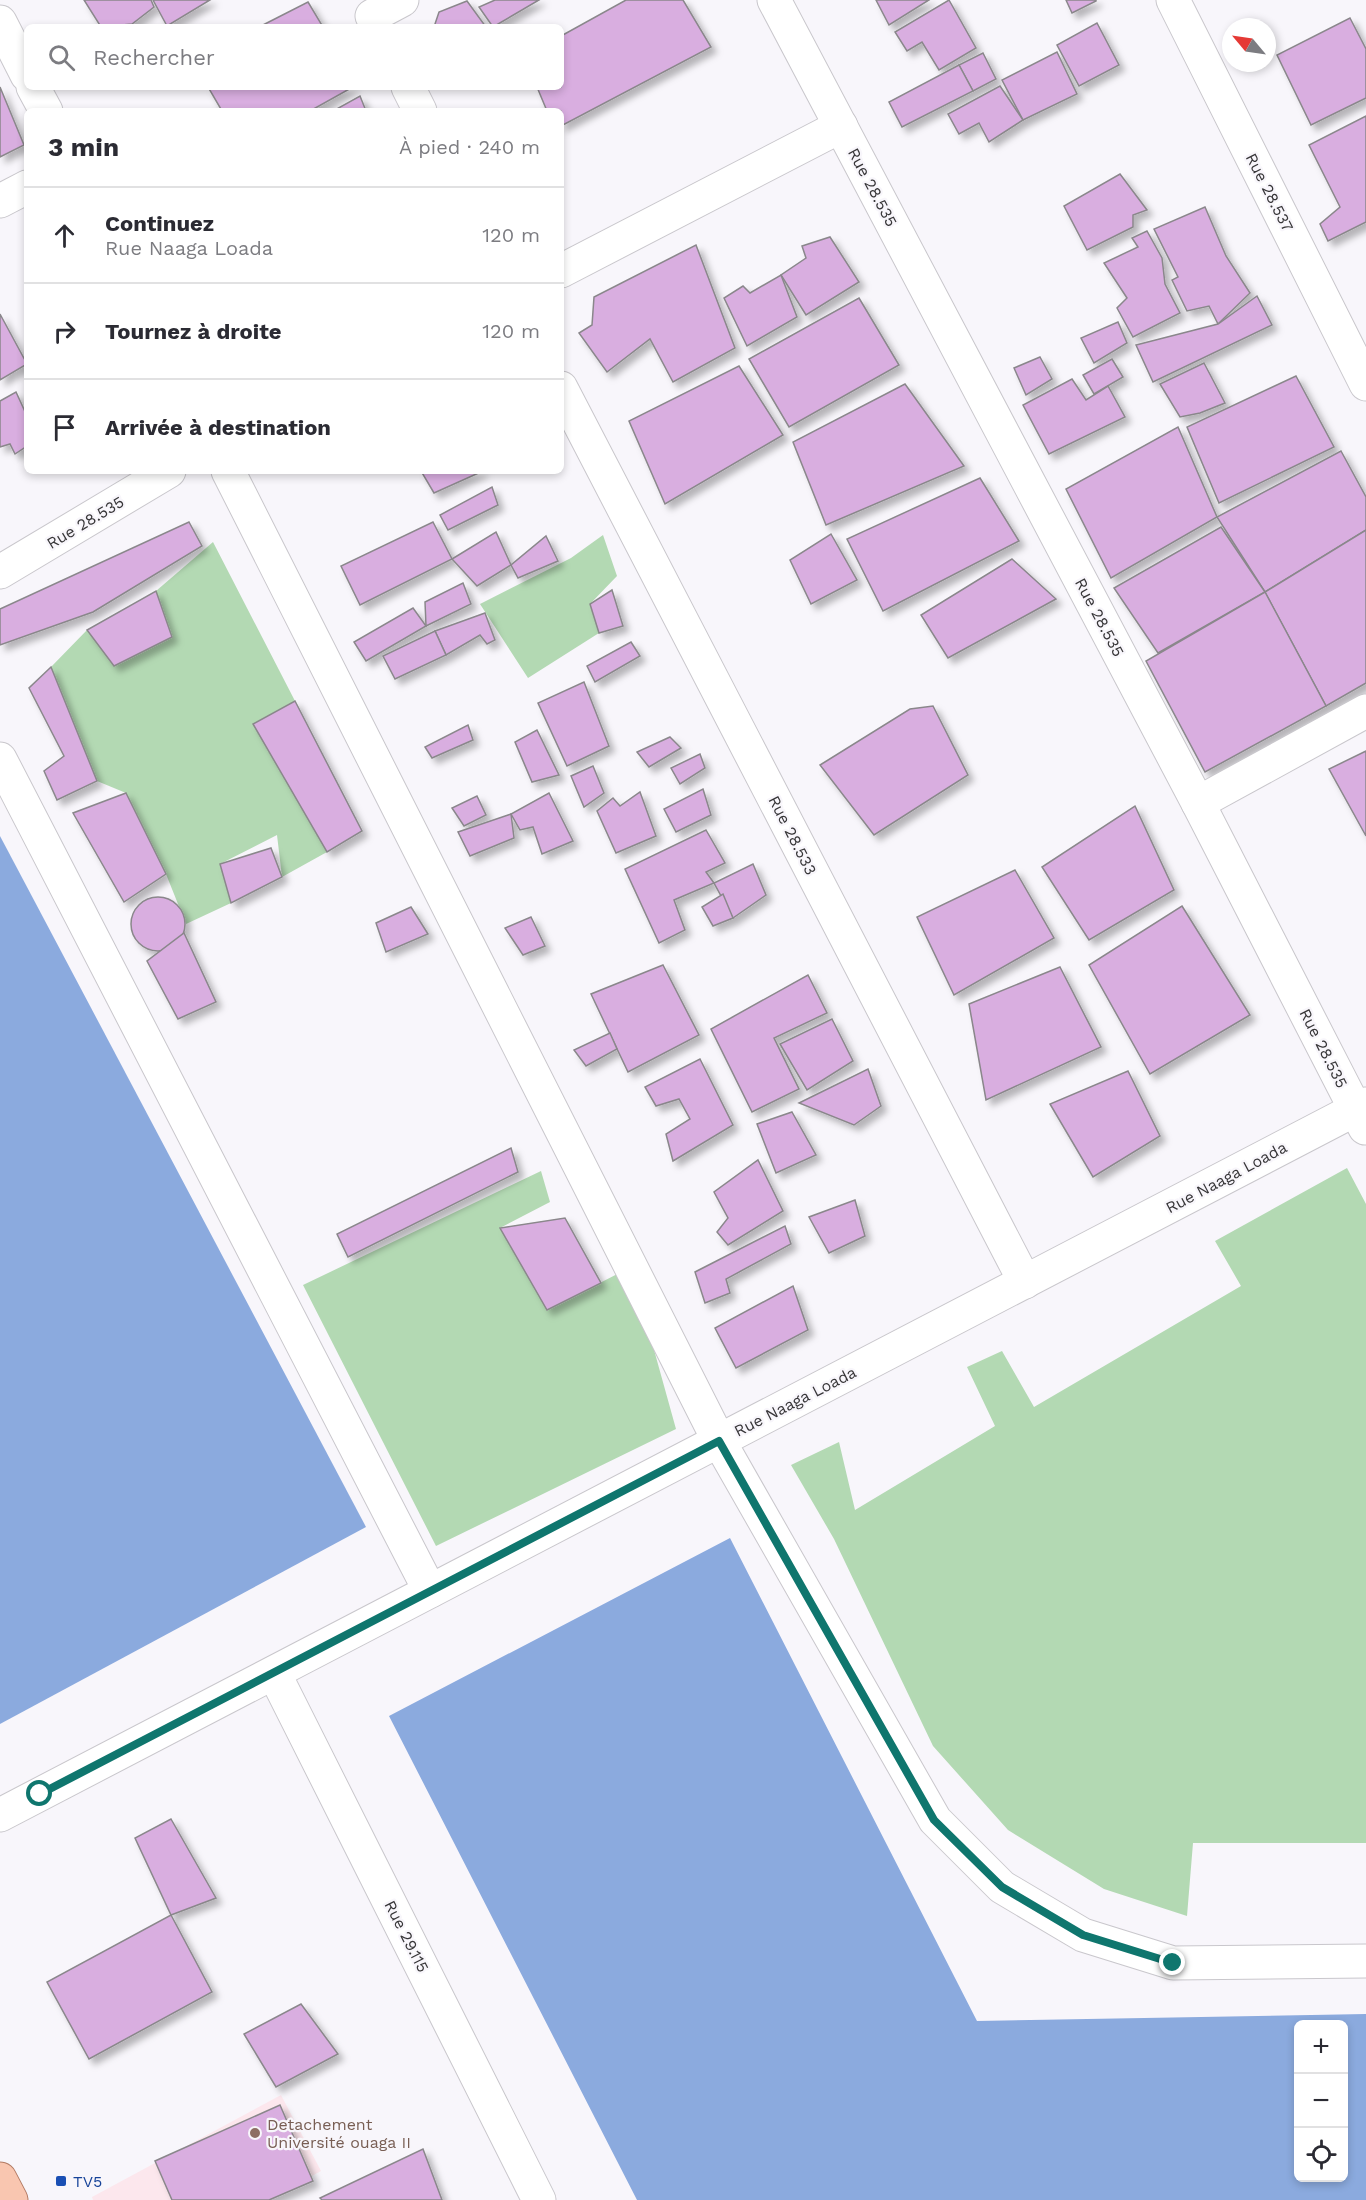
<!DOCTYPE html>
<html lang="fr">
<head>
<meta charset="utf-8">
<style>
  body { margin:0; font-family:"Work Sans",sans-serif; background:#f2f2f3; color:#2b2b33 }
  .controls { position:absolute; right:18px; bottom:18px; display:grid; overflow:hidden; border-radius:9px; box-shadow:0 3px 9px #0003 }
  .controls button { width:54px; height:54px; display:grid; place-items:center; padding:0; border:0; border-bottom:2px solid #e1e1e2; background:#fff; color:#2b2b33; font:30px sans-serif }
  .compass { position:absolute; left:1222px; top:18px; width:54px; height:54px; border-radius:50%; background:#fff; box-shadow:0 3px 9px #0003; rotate:299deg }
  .stop { position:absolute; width:18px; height:18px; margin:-14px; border:4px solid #0f766e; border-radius:50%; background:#fff }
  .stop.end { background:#0f766e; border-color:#fff; box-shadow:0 2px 6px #0008 }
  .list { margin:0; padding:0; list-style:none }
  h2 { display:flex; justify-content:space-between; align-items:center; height:78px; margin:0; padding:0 24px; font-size:26px }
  h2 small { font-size:20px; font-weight:400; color:#7c7c81 }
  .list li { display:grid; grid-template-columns:39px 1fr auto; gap:18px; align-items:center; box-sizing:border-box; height:96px; padding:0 24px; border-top:2px solid #e1e1e2 }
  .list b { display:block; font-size:22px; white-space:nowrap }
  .list p { margin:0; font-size:20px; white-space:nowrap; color:#7c7c81 }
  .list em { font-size:20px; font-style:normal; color:#7c7c81 }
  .icon { flex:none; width:33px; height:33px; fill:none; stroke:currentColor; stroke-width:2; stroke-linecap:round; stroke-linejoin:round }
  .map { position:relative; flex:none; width:1366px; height:2200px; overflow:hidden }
  .search { position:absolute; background:#fff; box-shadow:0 3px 9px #0003; left:24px; top:24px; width:540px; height:66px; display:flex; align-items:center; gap:15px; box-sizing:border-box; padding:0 21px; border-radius:9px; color:#7c7c81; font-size:22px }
  .panel { position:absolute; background:#fff; box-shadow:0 3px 9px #0003; left:24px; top:108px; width:540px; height:366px; border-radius:9px }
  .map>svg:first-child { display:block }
  .education { fill:#fce7ed }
  .green { fill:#b3d9b3 }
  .water { fill:#8baade; fill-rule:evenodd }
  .building { fill:#d9aee0; stroke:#8a878b; stroke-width:1.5; filter:url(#shadow) }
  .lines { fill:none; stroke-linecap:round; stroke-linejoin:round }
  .minor-casing { stroke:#c9c7cc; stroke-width:35 }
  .primary-casing { stroke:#b27b64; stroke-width:35 }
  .minor { stroke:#fff; stroke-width:33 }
  .primary { stroke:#f9c6b0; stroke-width:33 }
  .route { stroke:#0f766e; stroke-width:8 }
  .education-dot { fill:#8d6e63; stroke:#f8f6fb; stroke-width:2 }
  .transit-dot { fill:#1a4fb4; stroke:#f8f6fb; stroke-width:2 }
  .labels { text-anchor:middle; stroke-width:4.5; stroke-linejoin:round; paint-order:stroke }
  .street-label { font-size:16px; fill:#373638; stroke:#f8f6fb }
  .education-label { font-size:16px; fill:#785e54; stroke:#f8f6fb; text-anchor:start }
  .transit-label { font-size:16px; fill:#164399; stroke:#f8f6fb; text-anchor:start }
</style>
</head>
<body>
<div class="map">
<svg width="1366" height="2200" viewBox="0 0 1366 2200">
  <defs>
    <filter id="shadow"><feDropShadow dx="5.5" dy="5.5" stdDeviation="3" flood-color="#0004"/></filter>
  </defs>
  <rect width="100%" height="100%" fill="#f8f6fb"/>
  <path class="education" d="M281,2095L321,2171L268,2200H93L92,2197Z"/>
  <g class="green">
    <path d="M603,535L617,576L590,604L599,633L528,678L480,604L571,558Z"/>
    <path d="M213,542L295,701L253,724L327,852L282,877L277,835L220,864L231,903L186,924L166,874L126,793L97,781L51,667L87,630L114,666L172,637L156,591Z"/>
    <path d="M1347,1168L1366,1204V1843H1193L1187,1916L1104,1889L1008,1830L933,1746L834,1539L791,1465L839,1442L855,1510L995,1426L967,1367L1002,1351L1034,1407L1241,1286L1215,1241Z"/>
    <path d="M541,1171L550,1202L500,1228L547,1310L631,1267L676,1429L436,1546L303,1285Z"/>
  </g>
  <g class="water">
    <path d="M0,836L366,1527L0,1724Z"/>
    <path d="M730,1538L977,2021L1366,2014V2200H637L389,1716ZM1298,2024H1344V2178H1298Z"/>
  </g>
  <g class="building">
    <path d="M84,0H151L154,7L132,24L101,27Z"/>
    <path d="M153,0H210L167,26Z"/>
    <path d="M495,0H539L493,27L479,7Z"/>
    <path d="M626,0H683L711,47L561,126V111H547L537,87H561V36Z"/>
    <path d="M876,0H929L889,25Z"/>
    <path d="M949,0L976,48L939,70L922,42L907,51L895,32Z"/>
    <path d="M1066,0H1096V1L1072,13Z"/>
    <path d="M467,1L486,27H434L439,12Z"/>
    <path d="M308,2L323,27H259Z"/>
    <path d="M1350,18L1366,49V98L1311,125L1277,55Z"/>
    <path d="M1097,23L1119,65L1079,86L1057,45Z"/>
    <path d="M1057,52L1077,94L1023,120L1002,80Z"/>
    <path d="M983,53L996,79L973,91L959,65Z"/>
    <path d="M959,65L973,91L902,127L889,102Z"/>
    <path d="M1000,86L1023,120L989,142L979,123L959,134L948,114Z"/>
    <path d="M0,87L24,145L0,157Z"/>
    <path d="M208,87H353L310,111H222Z"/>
    <path d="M360,96L366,111H333Z"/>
    <path d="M1366,116V222L1328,241L1320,224L1340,207L1309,145Z"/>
    <path d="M1120,174L1147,210L1133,215V227L1087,250L1064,206Z"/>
    <path d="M1205,207L1226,256L1250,293L1218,324L1209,306L1187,311L1172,280L1178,277L1154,229Z"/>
    <path d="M1147,231L1162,258L1165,284L1180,313L1133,337L1117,308L1127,298L1104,263L1138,247L1132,238Z"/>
    <path d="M830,237L859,282L806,315L781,275L806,258L802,246Z"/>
    <path d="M696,245L735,348L673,382L650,339L607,372L579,333L592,325L594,297Z"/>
    <path d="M781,275L797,317L747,346L724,298L743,286L750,293Z"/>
    <path d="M1257,296L1272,325L1153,382L1136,345L1218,324Z"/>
    <path d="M859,298L899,365L789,427L749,359Z"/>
    <path d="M0,314L27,364L0,380Z"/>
    <path d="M1118,322L1127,343L1094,363L1081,338Z"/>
    <path d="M1040,357L1052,379L1026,395L1014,368Z"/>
    <path d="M1112,359L1123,377L1094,394L1083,375Z"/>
    <path d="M1204,363L1225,403L1200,413L1180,417L1160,384Z"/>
    <path d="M739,366L783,435L665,504L629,421Z"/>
    <path d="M1296,376L1334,447L1219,503L1187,427Z"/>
    <path d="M1072,379L1086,400L1108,386L1125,417L1049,454L1023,405Z"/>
    <path d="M905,384L964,466L826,525L793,442Z"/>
    <path d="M16,392L27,416V446L15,454L10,444L0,447V401Z"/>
    <path d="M1178,427L1217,517L1111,578L1066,489Z"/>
    <path d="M1341,451L1366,497V530L1265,592L1217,517Z"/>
    <path d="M421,471H483L434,493Z"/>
    <path d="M980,478L1019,541L883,611L847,539Z"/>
    <path d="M492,487L498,505L448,530L440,515Z"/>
    <path d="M189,522L202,546L93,612L0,645V609Z"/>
    <path d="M433,522L452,559L360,605L341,566Z"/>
    <path d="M1221,527L1265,592L1158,653L1114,588Z"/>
    <path d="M1366,530V683L1326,706L1265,592Z"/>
    <path d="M496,532L511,565L477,586L452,559Z"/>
    <path d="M831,534L857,580L811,604L790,560Z"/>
    <path d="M546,536L558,561L518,578L511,565Z"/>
    <path d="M1012,559L1056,599L948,658L921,615Z"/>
    <path d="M463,583L471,604L426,626L425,602Z"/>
    <path d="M612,590L623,626L599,633L590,604Z"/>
    <path d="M156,591L172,637L114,666L87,630Z"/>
    <path d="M1265,592L1326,706L1205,772L1146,661Z"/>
    <path d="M413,608L426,626L366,661L354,642Z"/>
    <path d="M485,613L495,640L487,644L480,635L446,655L435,631Z"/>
    <path d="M435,631L446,655L395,679L383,656Z"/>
    <path d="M631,642L640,656L595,682L587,666Z"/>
    <path d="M51,667L97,781L57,800L44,771L64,756L29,688Z"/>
    <path d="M584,682L609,746L567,766L538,703Z"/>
    <path d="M295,701L362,831L327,852L253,724Z"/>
    <path d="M933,706L968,775L874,835L820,765L910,709Z"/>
    <path d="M468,725L473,740L432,758L425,747Z"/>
    <path d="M537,730L559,775L532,782L515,742Z"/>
    <path d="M670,737L681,748L649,767L637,752Z"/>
    <path d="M1366,751V836L1329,769Z"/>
    <path d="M700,754L705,768L680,784L671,768Z"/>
    <path d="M593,766L604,793L584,807L571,776Z"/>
    <path d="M703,789L711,815L676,832L664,809Z"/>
    <path d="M640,792L656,836L616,853L597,811L613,798L620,806Z"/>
    <path d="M126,793L166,874L124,902L73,813Z"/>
    <path d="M549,793L573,841L542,854L533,827L520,830L511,814Z"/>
    <path d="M477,796L486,815L464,826L452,808Z"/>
    <path d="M1135,806L1174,890L1089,940L1042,867Z"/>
    <path d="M511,814L514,838L470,856L458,832Z"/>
    <path d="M706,830L725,863L706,872L714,883L674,900L685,930L659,943L625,869Z"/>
    <path d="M271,848L282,877L231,903L220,864Z"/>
    <path d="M753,864L766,895L733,918L714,883Z"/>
    <path d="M1015,870L1054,938L954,995L917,917Z"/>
    <path d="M723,894L733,918L713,926L702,907Z"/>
    <circle cx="158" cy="924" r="27"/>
    <path d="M1182,906L1250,1015L1150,1074L1089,965Z"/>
    <path d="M411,907L428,934L386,952L376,923Z"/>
    <path d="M531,917L545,946L523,955L505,928Z"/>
    <path d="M184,933L216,1002L178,1019L147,961Z"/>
    <path d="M663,965L699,1035L628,1072L591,994Z"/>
    <path d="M1060,967L1101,1047L986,1100L969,1004Z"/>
    <path d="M808,975L827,1013L774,1038L799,1089L752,1112L711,1029Z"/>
    <path d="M832,1019L853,1061L807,1090L780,1044Z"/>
    <path d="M610,1033L617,1049L586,1066L574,1050Z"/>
    <path d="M700,1059L733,1125L673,1161L666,1134L690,1119L679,1099L656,1106L645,1087Z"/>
    <path d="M868,1069L881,1106L854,1125L799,1103Z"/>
    <path d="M1128,1071L1160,1136L1093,1177L1050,1104Z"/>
    <path d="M792,1112L816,1155L776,1173L757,1124Z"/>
    <path d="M511,1148L518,1172L348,1257L337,1234Z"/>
    <path d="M758,1160L783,1211L728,1245L717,1232L728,1218L714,1192Z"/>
    <path d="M855,1200L865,1236L829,1253L809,1217Z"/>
    <path d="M565,1218L601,1283L547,1310L500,1228Z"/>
    <path d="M785,1226L791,1244L726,1279L730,1293L705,1303L695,1272Z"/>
    <path d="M793,1286L808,1330L736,1368L715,1328Z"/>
    <path d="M171,1819L216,1898L171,1915L135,1838Z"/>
    <path d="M171,1915L212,1992L89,2059L47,1982Z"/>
    <path d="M301,2004L338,2054L276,2087L244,2034Z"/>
    <path d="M280,2105L313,2181L269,2200H172L155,2161Z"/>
    <path d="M423,2149L442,2200H322L320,2198Z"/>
  </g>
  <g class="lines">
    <defs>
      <g id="minor">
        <path d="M774,0L1198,803L1365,1128"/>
        <path d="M1173,0L1366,384"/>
        <path d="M372,16L402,0"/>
        <path d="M0,22L27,75"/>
        <path d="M33,87L46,111"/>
        <path d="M408,87L420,111"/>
        <path d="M0,201L27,187"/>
        <path d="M561,271L841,126"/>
        <path d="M561,388L1025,1282"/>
        <path d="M228,471L719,1441L935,1820L1002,1887L1083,1935L1173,1963L1366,1961"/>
        <path d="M0,572L169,471"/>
        <path d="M0,759L430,1591"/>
        <path d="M1198,803L1366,711"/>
        <path d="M274,1673L539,2200"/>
        <path d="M0,1815L1366,1104"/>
      </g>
      <path id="primary" d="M0,2179L11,2200"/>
    </defs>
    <use href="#minor" class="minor-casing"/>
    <use href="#primary" class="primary-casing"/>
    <use href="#minor" class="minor"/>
    <use href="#primary" class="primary"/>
  </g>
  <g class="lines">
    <path class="route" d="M40,1794L719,1441L934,1820L1002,1887L1083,1935L1173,1963"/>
  </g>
  <circle class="education-dot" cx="255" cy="2133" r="6"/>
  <rect class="transit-dot" x="55" y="2175" width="12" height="12" rx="3"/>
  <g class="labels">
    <g class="street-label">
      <text transform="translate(873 187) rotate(62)" y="6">Rue 28.535</text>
      <text transform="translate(1270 192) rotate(63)" y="6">Rue 28.537</text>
      <text transform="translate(85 522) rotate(-31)" y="6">Rue 28.535</text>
      <text transform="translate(1100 617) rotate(62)" y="6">Rue 28.535</text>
      <text transform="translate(793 835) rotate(63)" y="6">Rue 28.533</text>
      <text transform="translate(1324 1048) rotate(63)" y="6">Rue 28.535</text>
      <text transform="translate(1226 1177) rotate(-28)" y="6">Rue Naaga Loada</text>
      <text transform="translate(795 1401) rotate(-27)" y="6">Rue Naaga Loada</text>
      <text transform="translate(407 1936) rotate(63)" y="6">Rue 29.115</text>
    </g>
    <g class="education-label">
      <text x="267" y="2130">Detachement<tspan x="267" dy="18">Université ouaga II</tspan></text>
    </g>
    <g class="transit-label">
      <text x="73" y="2187">TV5</text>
    </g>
  </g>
</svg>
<div class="controls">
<button>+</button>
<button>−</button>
<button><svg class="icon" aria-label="locate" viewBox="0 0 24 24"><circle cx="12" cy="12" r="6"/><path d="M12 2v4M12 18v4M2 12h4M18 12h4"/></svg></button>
</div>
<svg class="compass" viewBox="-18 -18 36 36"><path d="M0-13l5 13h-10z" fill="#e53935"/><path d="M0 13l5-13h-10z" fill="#7c7c81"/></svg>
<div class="stop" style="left:40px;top:1794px"></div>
<div class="stop end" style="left:1173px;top:1963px"></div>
<div class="search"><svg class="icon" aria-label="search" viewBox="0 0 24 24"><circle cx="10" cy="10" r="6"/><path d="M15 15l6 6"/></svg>Rechercher</div>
<section class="panel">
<h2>3 min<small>À pied · 240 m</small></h2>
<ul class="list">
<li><svg class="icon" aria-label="ahead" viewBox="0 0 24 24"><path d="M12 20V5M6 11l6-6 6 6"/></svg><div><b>Continuez</b><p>Rue Naaga Loada</p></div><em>120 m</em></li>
<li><svg class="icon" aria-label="right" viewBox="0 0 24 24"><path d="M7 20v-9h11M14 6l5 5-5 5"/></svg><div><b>Tournez à droite</b></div><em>120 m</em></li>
<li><svg class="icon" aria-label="arrive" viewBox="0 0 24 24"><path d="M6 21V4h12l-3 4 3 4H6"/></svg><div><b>Arrivée à destination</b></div></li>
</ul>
</section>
</div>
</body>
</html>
